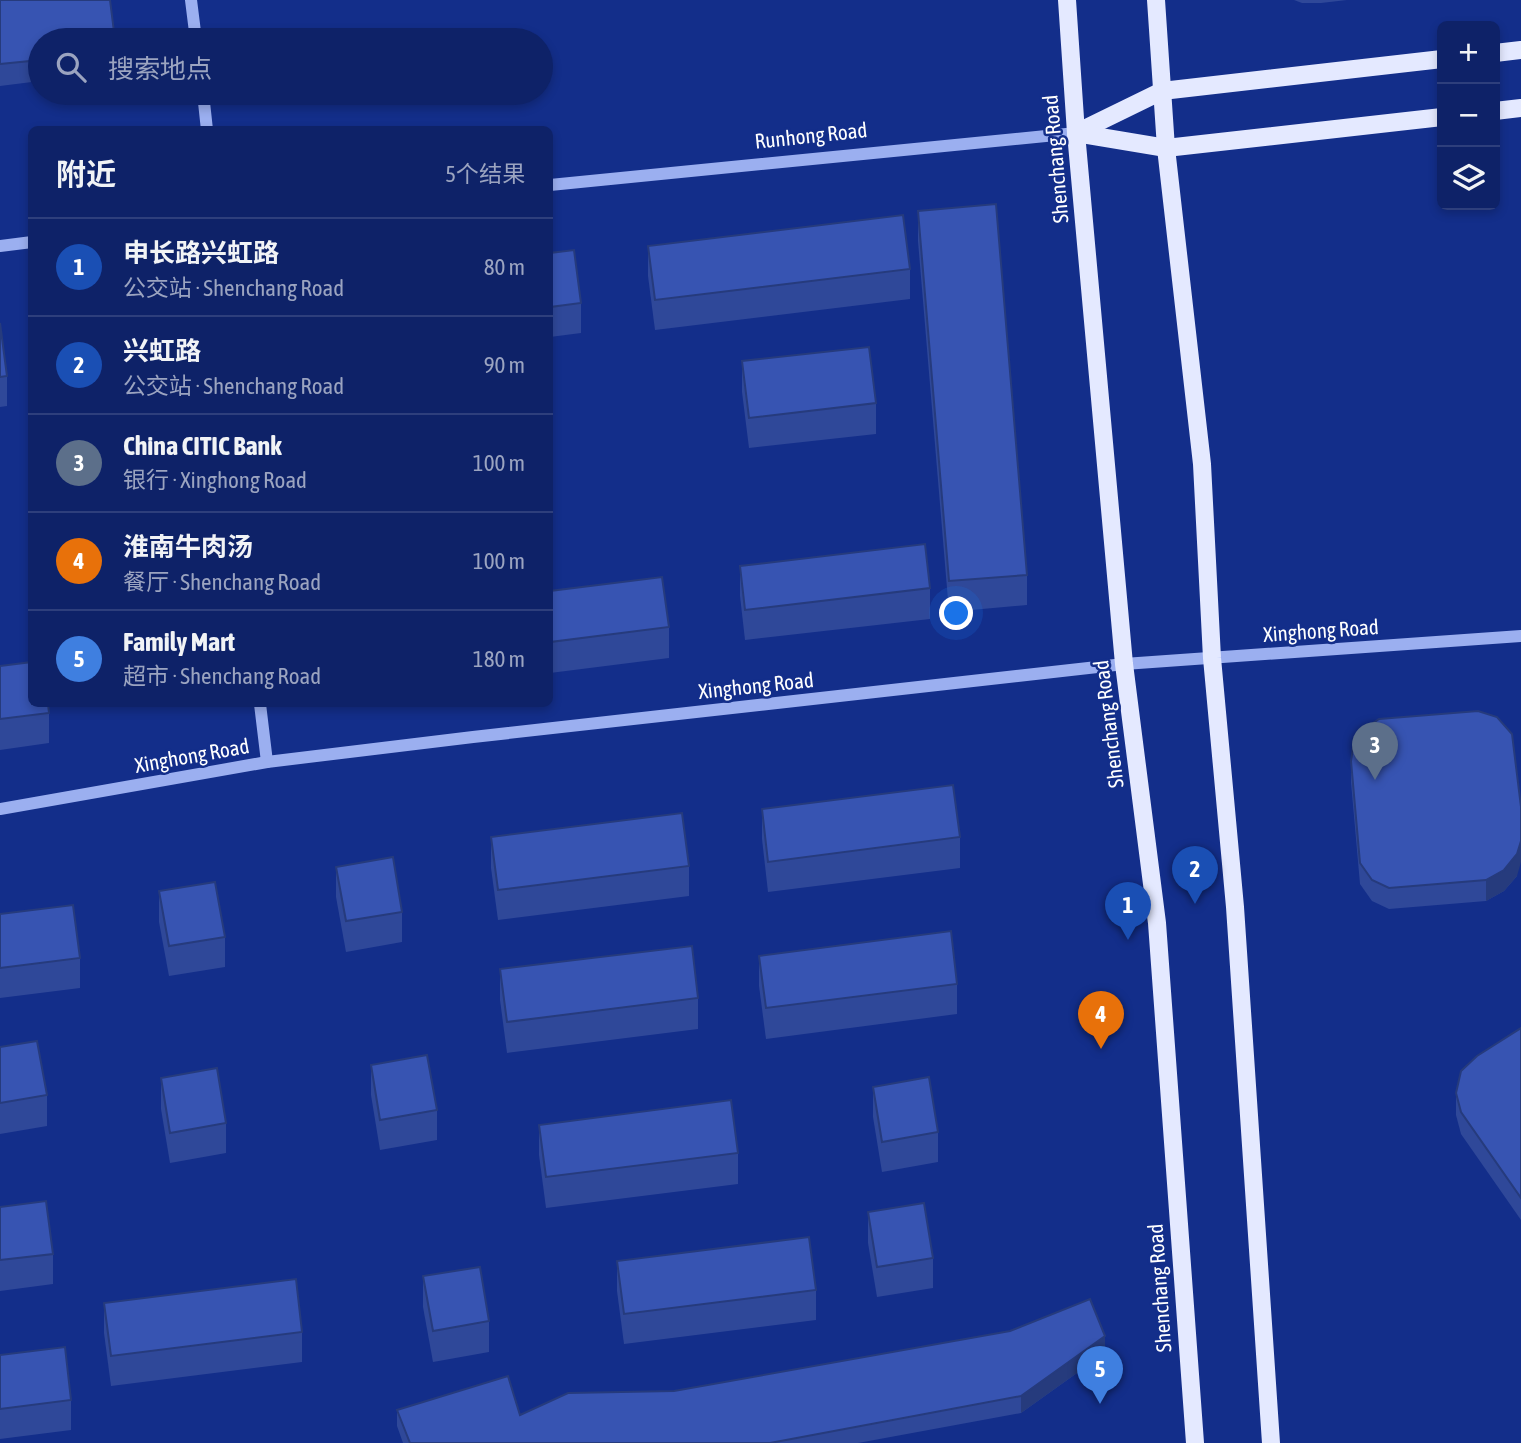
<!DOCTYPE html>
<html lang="zh">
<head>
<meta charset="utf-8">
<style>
  body { margin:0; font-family:"Asap Condensed","Noto Sans SC",sans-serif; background:#172a6e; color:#f1f3f6 }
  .controls { position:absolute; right:21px; top:21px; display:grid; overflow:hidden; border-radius:10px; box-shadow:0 4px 10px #0003 }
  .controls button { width:63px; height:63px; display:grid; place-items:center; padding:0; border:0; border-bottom:2px solid #2e3f7c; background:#0e2268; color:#f1f3f6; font:35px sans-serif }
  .you { position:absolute; left:957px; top:614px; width:24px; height:24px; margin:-18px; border:5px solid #fff; border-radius:50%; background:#1a73e8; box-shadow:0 0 0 10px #1a73e833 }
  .badge { display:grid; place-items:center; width:46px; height:46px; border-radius:50%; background:#fff35a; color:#fff; font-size:23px; font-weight:700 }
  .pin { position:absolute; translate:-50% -58px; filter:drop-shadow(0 2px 4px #0008) }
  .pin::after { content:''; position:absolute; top:37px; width:24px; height:21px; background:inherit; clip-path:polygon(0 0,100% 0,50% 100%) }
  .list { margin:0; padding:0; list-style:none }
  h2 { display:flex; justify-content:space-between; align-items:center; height:91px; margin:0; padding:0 28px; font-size:30px }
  h2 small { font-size:23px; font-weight:400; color:#9ba4c0 }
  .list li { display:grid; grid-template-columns:46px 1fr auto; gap:21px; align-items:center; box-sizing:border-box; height:98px; padding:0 28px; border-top:2px solid #2e3f7c }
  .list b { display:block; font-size:26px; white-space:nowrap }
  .list p { margin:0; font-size:23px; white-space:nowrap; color:#9ba4c0 }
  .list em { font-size:23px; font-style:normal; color:#9ba4c0 }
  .icon { flex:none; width:38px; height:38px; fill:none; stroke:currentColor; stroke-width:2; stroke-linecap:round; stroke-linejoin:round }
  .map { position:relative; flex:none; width:1521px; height:1443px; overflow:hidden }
  .search { position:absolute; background:#0e2268; box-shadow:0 4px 10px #0003; left:28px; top:28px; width:525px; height:77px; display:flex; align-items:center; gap:18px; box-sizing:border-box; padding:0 24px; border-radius:38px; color:#9ba4c0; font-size:26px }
  .panel { position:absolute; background:#0e2268; box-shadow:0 4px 10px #0003; left:28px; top:126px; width:525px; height:581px; border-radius:10px }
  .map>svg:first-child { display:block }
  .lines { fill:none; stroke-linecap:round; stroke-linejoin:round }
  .minor { stroke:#9baff0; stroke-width:12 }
  .major { stroke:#e4e9ff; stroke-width:18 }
  .wall { fill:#2f4899 }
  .shaded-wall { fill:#263b7d }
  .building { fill:#3754b2; stroke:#263b7d; stroke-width:2 }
  .labels { text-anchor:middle; stroke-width:5; stroke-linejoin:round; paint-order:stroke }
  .street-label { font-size:21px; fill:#fff; stroke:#132e8a }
</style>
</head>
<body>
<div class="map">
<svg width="1521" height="1443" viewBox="0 0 1521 1443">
  <rect width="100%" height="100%" fill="#132e8a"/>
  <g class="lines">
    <g class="minor">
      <path d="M191,0L196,40"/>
      <path d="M203,93L207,130"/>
      <path d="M550,185L1076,133"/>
      <path d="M0,246L32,242"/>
      <path d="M260,704L267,762"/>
      <path d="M0,809L267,762L473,737L1124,664L1521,636"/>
    </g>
    <g class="major">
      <path d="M1067,0L1076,133L1124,664L1157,923L1195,1443"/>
      <path d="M1156,0L1166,148L1202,464L1212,658L1235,907L1271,1443"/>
      <path d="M1495,53L1521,50"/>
      <path d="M1495,111L1521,108"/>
      <path d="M1076,133L1162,91L1442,59"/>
      <path d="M1076,133L1166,148L1442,117"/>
    </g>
  </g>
  <g class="wall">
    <path d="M0,0L40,40V81L0,86Z"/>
    <path d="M1294,0H1347L1321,3H1302Z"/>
    <path d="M918,211L1027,575V605L949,612L918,241Z"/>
    <path d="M648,246L910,269V299L655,330L648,276Z"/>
    <path d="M550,253L581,303V333L550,337Z"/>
    <path d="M0,323L7,376V406L0,407Z"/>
    <path d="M742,361L876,403V434L749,448L742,392Z"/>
    <path d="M740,566L930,588V619L745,640L740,596Z"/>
    <path d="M550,591L669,627V658L550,673Z"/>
    <path d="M0,666L49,713V743L0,750Z"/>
    <path d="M1351,761L1517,876L1504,891L1486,901L1389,909L1372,901L1360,884L1351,782Z"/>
    <path d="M762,809L960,837V868L768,892L762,839Z"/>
    <path d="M491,837L689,866V896L498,920L491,868Z"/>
    <path d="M336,867L402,912V942L346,952L336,897Z"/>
    <path d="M159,891L225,937V967L169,976L159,922Z"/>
    <path d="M0,914L80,958V988L0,998Z"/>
    <path d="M759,956L957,984V1014L766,1039L759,986Z"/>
    <path d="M500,969L698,998V1029L507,1053L500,1000Z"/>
    <path d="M1521,1028V1220L1461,1134L1456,1115V1093Z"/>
    <path d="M0,1047L47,1095V1126L0,1134Z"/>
    <path d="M371,1065L437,1110V1140L380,1150L371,1095Z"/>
    <path d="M161,1078L226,1123V1153L170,1163L161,1109Z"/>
    <path d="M873,1087L938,1132V1162L882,1172L873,1117Z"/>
    <path d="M539,1125L738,1153V1184L546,1208L539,1155Z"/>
    <path d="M0,1207L53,1254V1284L0,1291Z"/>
    <path d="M868,1212L933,1258V1288L877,1297L868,1243Z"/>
    <path d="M617,1261L816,1290V1320L624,1344L617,1291Z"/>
    <path d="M423,1276L489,1321V1352L433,1362L423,1307Z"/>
    <path d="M104,1303L302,1332V1362L111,1386L104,1333Z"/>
    <path d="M1105,1353L1021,1413L858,1443H403L397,1426V1410L520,1415L674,1391Z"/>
    <path d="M0,1355L71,1400V1430L0,1439Z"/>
  </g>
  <g class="shaded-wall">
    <path d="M1521,841V862L1517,876L1504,891L1486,901V880Z"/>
    <path d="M1105,1336V1353L1021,1413V1396Z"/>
  </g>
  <g class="building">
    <path d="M0,0H110L115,40H40V60L0,64Z"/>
    <path d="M996,204L1027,575L949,581L918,211Z"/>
    <path d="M903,215L910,269L655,300L648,246Z"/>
    <path d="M574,250L581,303L550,307V253Z"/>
    <path d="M0,323L7,376L0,377Z"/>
    <path d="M869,347L876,403L749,418L742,361Z"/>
    <path d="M925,544L930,588L745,610L740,566Z"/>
    <path d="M662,577L669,627L550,642V591Z"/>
    <path d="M32,662V704H48L49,713L0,719V666Z"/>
    <path d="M1478,711L1497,717L1512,734L1521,807V841L1517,854L1504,870L1486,880L1389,888L1372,880L1360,863L1351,761L1354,741L1363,730L1379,719Z"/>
    <path d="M953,785L960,837L768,862L762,809Z"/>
    <path d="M682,813L689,866L498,890L491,837Z"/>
    <path d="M393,857L402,912L346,921L336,867Z"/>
    <path d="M215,882L225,937L169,946L159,891Z"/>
    <path d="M73,905L80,958L0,968V914Z"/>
    <path d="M951,931L957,984L766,1008L759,956Z"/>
    <path d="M692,946L698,998L507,1022L500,969Z"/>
    <path d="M1521,1028V1198L1461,1112L1456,1093L1461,1071L1477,1056Z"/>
    <path d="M37,1041L47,1095L0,1103V1047Z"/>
    <path d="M427,1055L437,1110L380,1120L371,1065Z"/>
    <path d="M217,1068L226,1123L170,1133L161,1078Z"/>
    <path d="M929,1077L938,1132L882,1142L873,1087Z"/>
    <path d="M731,1100L738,1153L546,1177L539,1125Z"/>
    <path d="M46,1201L53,1254L0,1260V1207Z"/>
    <path d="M924,1203L933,1258L877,1267L868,1212Z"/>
    <path d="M809,1237L816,1290L624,1314L617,1261Z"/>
    <path d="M480,1267L489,1321L433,1331L423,1276Z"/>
    <path d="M296,1279L302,1332L111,1356L104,1303Z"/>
    <path d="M1090,1299L1105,1336L1021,1396L770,1443H410L397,1410L508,1376L520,1415L568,1393L674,1391L1010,1331Z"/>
    <path d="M65,1347L71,1400L0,1409V1355Z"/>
  </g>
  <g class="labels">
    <g class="street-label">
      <text transform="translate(811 136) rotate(-6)" y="7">Runhong Road</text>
      <text transform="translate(1056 159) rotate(-95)" y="7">Shenchang Road</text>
      <text transform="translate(1321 631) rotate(-4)" y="7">Xinghong Road</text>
      <text transform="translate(756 686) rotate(-6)" y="7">Xinghong Road</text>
      <text transform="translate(1109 724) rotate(-97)" y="7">Shenchang Road</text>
      <text transform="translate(192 756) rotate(-10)" y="7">Xinghong Road</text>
      <text transform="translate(1160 1288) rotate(-94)" y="7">Shenchang Road</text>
    </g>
  </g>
</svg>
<div class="controls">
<button>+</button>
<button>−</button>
<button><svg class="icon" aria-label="layers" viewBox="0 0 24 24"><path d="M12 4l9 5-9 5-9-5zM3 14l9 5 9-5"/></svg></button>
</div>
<div class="you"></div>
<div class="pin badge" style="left:1128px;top:940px;background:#1a4fb4">1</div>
<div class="pin badge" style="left:1195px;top:904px;background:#1a4fb4">2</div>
<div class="pin badge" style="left:1375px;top:780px;background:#5c6f8a">3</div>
<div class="pin badge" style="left:1101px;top:1049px;background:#e8710a">4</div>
<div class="pin badge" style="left:1100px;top:1404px;background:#3f7fe0">5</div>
<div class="search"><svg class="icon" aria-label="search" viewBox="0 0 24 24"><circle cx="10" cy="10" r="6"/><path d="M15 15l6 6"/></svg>搜索地点</div>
<section class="panel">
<h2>附近<small>5个结果</small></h2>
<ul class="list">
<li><span class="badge" style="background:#1a4fb4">1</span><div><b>申长路兴虹路</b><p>公交站 · Shenchang Road</p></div><em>80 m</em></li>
<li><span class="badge" style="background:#1a4fb4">2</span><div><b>兴虹路</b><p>公交站 · Shenchang Road</p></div><em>90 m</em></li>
<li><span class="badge" style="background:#5c6f8a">3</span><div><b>China CITIC Bank</b><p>银行 · Xinghong Road</p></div><em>100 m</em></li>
<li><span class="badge" style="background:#e8710a">4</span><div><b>淮南牛肉汤</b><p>餐厅 · Shenchang Road</p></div><em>100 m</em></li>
<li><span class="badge" style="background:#3f7fe0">5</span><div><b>Family Mart</b><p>超市 · Shenchang Road</p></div><em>180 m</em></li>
</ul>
</section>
</div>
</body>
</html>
